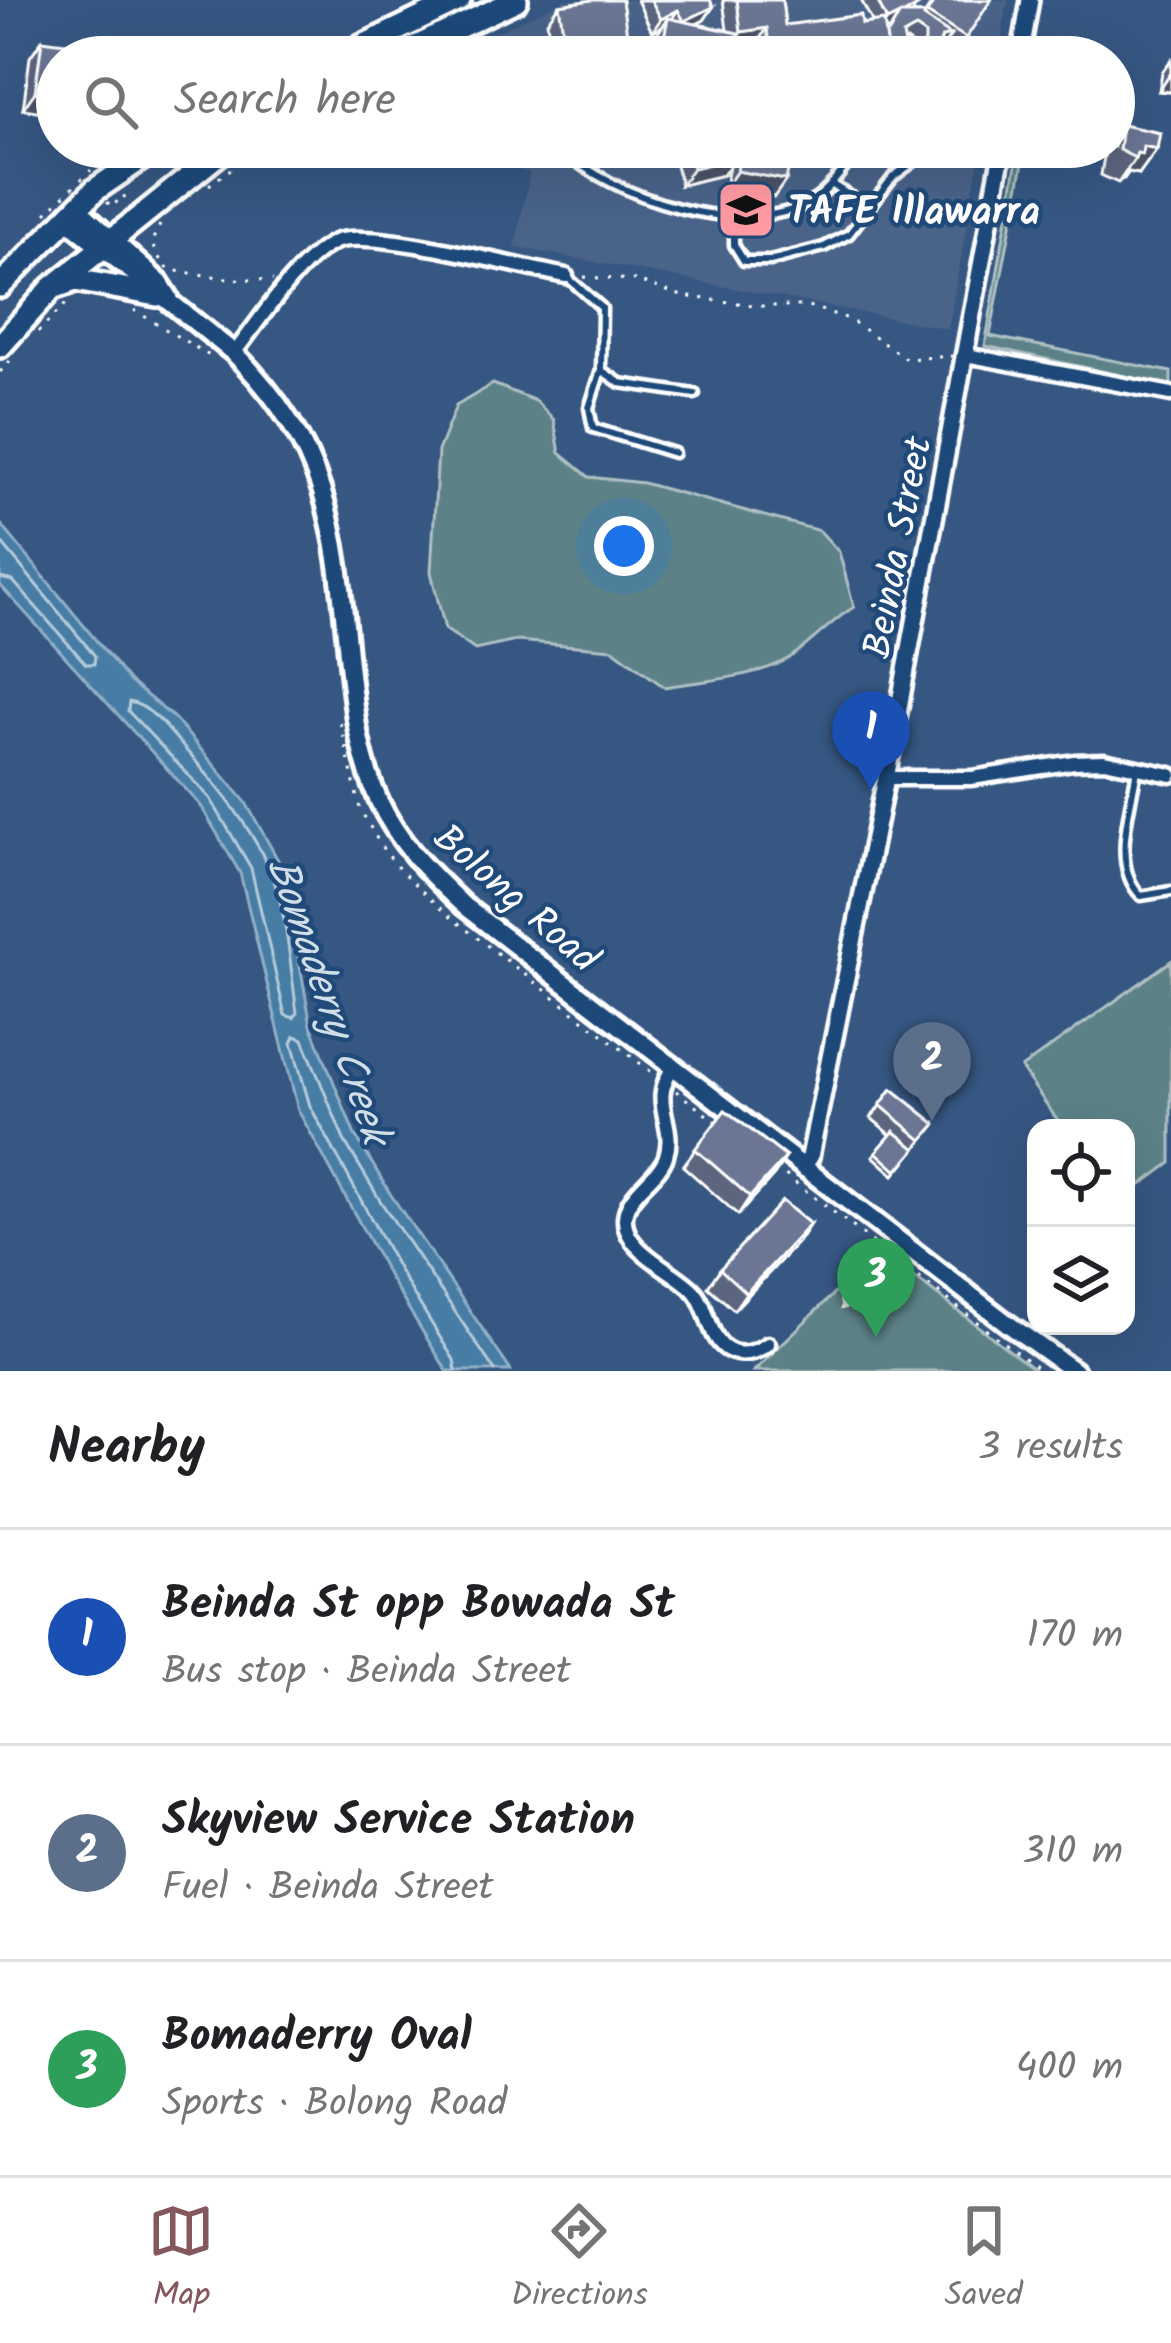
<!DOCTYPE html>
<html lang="en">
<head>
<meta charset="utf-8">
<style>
  body { margin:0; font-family:Kalam,sans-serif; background:#f2f2f2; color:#202124 }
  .controls { position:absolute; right:36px; bottom:36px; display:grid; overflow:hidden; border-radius:24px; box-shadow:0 12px 48px #0002 }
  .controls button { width:108px; height:108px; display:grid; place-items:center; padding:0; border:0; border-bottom:3px solid #e0e0e0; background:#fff; color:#202124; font:60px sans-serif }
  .you { position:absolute; left:624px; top:546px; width:42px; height:42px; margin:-30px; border:9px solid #fff; border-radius:50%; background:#1a73e8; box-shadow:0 0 0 18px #1a73e833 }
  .badge { display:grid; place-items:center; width:78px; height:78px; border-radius:50%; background:#84575d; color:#fff; font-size:39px; font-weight:700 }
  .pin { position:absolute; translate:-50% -99px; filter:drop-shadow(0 3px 6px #0008) }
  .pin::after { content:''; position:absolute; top:63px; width:42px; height:36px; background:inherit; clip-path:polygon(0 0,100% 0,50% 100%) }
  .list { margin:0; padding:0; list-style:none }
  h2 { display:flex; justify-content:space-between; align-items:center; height:156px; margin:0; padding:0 48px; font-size:51px }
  h2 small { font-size:39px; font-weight:400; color:#757577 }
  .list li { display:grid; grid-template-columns:78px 1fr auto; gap:36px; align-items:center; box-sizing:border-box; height:216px; padding:0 48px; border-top:3px solid #e0e0e0 }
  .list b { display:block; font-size:45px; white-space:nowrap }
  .list p { margin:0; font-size:39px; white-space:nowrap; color:#757577 }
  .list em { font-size:39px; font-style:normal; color:#757577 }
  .icon { flex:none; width:66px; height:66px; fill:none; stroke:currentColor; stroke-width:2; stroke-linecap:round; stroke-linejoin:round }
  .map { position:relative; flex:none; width:1171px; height:1371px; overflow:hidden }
  .search { position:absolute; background:#fff; box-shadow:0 12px 48px #0002; left:36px; right:36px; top:36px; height:132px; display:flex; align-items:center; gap:30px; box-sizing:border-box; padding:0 42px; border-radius:66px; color:#757577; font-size:45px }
  .sheet { height:804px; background:#fff }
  nav { display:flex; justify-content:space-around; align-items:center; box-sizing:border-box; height:168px; border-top:3px solid #e0e0e0; background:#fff; font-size:33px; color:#757577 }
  nav a { display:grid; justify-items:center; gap:6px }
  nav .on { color:#84575d }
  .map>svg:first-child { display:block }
  .built { fill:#4a6389 }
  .green { fill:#5c8287; stroke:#aec0c3; stroke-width:3 }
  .water { fill:#477ca4; stroke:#91b0c8; stroke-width:3 }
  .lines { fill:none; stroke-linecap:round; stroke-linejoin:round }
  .shore { stroke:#b5cbdb; stroke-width:3 }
  .service-casing { stroke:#fff; stroke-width:15 }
  .minor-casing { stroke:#fff; stroke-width:21 }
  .tertiary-casing { stroke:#fff; stroke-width:24 }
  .secondary-casing { stroke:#fff; stroke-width:26 }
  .trunk-casing { stroke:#fff; stroke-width:30 }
  .path { stroke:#fff; stroke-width:3; stroke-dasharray:3 9; stroke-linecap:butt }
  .service { stroke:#1f4a7a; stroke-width:6 }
  .minor { stroke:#1f4a7a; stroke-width:12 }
  .tertiary { stroke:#1f4a7a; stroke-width:15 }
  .secondary { stroke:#1f4a7a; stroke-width:16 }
  .trunk { stroke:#1f4a7a; stroke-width:21 }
  .wall { fill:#5c657e; stroke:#fff; stroke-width:3; fill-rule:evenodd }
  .shaded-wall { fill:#4b5367; stroke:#fff; stroke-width:3 }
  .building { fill:#6b7693; stroke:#fff; stroke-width:3; fill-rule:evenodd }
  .labels { text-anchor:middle; stroke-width:9; stroke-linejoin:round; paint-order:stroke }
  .poi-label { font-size:39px; font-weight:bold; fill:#fff; stroke:#1f4a7a; text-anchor:start }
  .street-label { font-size:39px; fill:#fff; stroke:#1f4a7a }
  .water-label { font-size:42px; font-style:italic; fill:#d1dee8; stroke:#1f4a7a }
</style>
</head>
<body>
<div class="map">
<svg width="1171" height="1371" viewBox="0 0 1171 1371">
  <rect width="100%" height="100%" fill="#365782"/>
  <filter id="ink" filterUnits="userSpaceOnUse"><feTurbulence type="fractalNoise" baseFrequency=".00833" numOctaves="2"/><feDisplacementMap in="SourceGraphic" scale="24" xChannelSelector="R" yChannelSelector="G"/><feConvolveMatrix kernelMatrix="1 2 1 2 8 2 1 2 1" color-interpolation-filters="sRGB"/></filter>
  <g filter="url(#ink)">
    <g class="built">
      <path d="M565,0H1008L998,57H478L480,40Z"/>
      <path d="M469,147H981L948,329L515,247L530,173L467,158Z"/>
    </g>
    <g class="green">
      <path d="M1019,147H1026L990,336L1171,372V386L985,346Z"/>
      <path d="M493,384L536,401L554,420L560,453L589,477L643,483L820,531L839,552L854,607C828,623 807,648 786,660C754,678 700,681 664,687L613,649L516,641L475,650L445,629L431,572L438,451L456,406Z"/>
      <path d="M1171,961V1163L1126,1196V1128H1063L1021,1068Z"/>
      <path d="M879,1250L1036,1371H754Z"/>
    </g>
    <path class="water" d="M0,523L130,682L174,718L245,801L282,867L311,1025L354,1133L391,1195L511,1371H447L389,1277L298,1110L240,873L201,806L0,585Z"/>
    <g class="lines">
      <g class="shore">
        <path d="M0,541L95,656L94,664H86L13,581L0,578"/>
        <path d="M129,702C150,705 170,731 184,748C217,785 248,822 269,868C286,904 291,972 297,1013L294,1018L285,1015L251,868L210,798L128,711Z"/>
        <path d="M456,1371L454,1360L400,1272L310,1106L292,1043L295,1036L303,1039L344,1140L381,1202L495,1371"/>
      </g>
      <defs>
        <g id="service">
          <path d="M559,147C612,198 743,241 812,201C833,189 845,163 863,147"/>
          <path d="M831,184L868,207"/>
          <path d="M734,216V245L744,261H770L824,247L849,234L893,177L934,147"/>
          <path d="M566,276L602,308L601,370L620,383L695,394"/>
          <path d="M601,370L589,408L593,428L674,453"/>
          <path d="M1137,769C1131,809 1110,865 1141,896L1171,891"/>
        </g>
        <g id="minor">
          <path d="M234,353C259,322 299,258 335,242C367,227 523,268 566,276"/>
          <path d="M966,355L1171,394"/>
          <path d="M886,778H972L1074,762L1104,761L1171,775"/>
          <path d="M674,1066C647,1103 677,1122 666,1156C659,1178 626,1193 625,1218C623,1251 675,1270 694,1291C708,1306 708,1335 725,1348C739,1358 755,1353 768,1344"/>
        </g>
        <g id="tertiary">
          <path d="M1020,57L1030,0"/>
          <path d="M803,1168L810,1157L886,778L1003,147"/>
        </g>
        <g id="secondary">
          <path d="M77,208L160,283L169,297"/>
          <path d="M66,219L234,353C332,451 336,534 349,664C354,711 359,756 378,799C398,843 430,874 464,906L1008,1324L1074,1371"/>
        </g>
        <g id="trunk">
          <path d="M340,57L459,0"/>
          <path d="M395,57L516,0"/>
          <path d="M0,286L95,190L158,147"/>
          <path d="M58,286L75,280L157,295"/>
          <path d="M0,346L52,288L227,147"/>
        </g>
      </defs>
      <use href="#service" class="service-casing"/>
      <use href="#minor" class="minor-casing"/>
      <use href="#tertiary" class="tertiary-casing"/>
      <use href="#secondary" class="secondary-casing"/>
      <use href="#trunk" class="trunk-casing"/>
      <g class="path">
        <path d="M300,57L329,44"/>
        <path d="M209,185L261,147"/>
        <path d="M107,202L112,207L123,195L129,203"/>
        <path d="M46,213L91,170"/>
        <path d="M160,225L152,241L155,253L169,270L234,279L273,280"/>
        <path d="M584,277L634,280L682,296L761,306H808L849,319L906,359L952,356"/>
        <path d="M134,310L213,358"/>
        <path d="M38,332L69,301"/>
        <path d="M0,372L10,361"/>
        <path d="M340,723L360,809L381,846L399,869L445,913L654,1074"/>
        <path d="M676,1091L716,1122"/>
        <path d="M776,1168L1041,1371"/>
      </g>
      <use href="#service" class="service"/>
      <use href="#minor" class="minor"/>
      <use href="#tertiary" class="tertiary"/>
      <use href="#secondary" class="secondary"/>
      <use href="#trunk" class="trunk"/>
    </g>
    <g class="wall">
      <path d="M637,0H710L713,7L704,20L696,24L727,30L723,0H782L785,25L873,23L861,0H916L913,14H925L934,0H991L954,56L942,48L938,49L934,57H756L755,46L735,48L733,57H651L656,36L662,27L652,32ZM907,41L916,48V49L911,50L905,45L904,42Z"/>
      <path d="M559,5L628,42L644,57H552L547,22Z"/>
      <path d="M42,40L57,114L23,109L30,57Z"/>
      <path d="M1171,60V92L1159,91L1162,72Z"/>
      <path d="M1122,125L1160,133L1139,174L1129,172L1118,183L1101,175L1105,150L1107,147H1114V137Z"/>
      <path d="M671,147H793L774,197L725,188L729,166L723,175L681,185Z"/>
      <path d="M892,1089L936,1124L894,1175L873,1156L891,1135L871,1118Z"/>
      <path d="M725,1110L786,1157L774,1175L738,1215L683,1166Z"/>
      <path d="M810,1224L798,1242L734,1310L708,1287L720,1269Z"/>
      <path d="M845,1283L889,1299L842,1308L839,1292Z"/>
    </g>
    <g class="shaded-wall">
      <path d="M713,7L704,20L675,35L684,21Z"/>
      <path d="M678,10L669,23L668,18L662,27L652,32L661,19Z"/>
      <path d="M899,15L890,29L878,34L887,21Z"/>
      <path d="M767,28L755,46L729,49L741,32Z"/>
      <path d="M951,35L942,48L932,50L942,37Z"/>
      <path d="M596,46L588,57H561L566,51Z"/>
      <path d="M1171,73V92L1159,91Z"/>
      <path d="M35,92L57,95V114L23,109Z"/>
      <path d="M1143,146L1157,149L1139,174L1129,172L1124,179H1121L1135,158L1134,157Z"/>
      <path d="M735,158L723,175L681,185L693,168Z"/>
      <path d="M737,171L786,180L774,197L725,188Z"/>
      <path d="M786,1157L774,1175L738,1215L750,1197Z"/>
      <path d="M810,1224L798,1242L734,1310L746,1293Z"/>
      <path d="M895,1290L889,1299L842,1308L848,1299Z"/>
    </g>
    <g class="building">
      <path d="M592,0H622L628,42L642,40L644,57H597L596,46L566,51L559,5Z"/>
      <path d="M651,0H710L713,7L684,21L678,10L661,19Z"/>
      <path d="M737,0H782L785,25L861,15L862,24L884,21L889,57L770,56L767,28L741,32Z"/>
      <path d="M877,0H916L919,5L904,14H925L924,17L951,35L942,37L936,54L932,57H898L888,50L886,33H889L899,15L887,21ZM916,28L925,34V42L921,48L911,50L905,45L903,35Z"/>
      <path d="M935,0H991L966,38L927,13Z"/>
      <path d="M668,18L738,33L733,57H660Z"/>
      <path d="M42,40L104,48L103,57H57V95L35,92Z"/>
      <path d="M549,53L550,57H521Z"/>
      <path d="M1122,125L1160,133L1157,149L1143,146L1142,154L1137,153L1135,158L1119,150Z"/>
      <path d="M688,147H732L735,158L693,168Z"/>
      <path d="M742,147H793L786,180L737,171Z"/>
      <path d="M892,1089L936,1124L922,1140L880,1105Z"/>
      <path d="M725,1110L786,1157L750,1197L695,1149Z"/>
      <path d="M894,1131L916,1149L897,1171L876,1152Z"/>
      <path d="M782,1201L810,1224L746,1293L720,1269Z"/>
      <path d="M892,1274L895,1290L848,1299L845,1283Z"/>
    </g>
  </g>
  <defs>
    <symbol id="university-square" viewBox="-11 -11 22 22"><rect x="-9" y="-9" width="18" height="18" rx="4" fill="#ff9aa2" stroke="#1f4a7a"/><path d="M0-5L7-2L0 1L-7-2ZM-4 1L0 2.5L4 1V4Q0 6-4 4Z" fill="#111"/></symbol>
  </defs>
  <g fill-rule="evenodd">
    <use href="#university-square" x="713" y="177" width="66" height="66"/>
  </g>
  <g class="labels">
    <g class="poi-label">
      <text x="788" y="224">TAFE Illawarra</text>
    </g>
    <g class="street-label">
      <text transform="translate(896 547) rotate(-79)" y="14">Beinda Street</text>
      <text transform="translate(517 897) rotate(41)" y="14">Bolong Road</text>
    </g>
    <g class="water-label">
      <text transform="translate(330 1000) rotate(71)" y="15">Bomaderry Creek</text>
    </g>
  </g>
</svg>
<div class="controls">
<button><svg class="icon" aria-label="locate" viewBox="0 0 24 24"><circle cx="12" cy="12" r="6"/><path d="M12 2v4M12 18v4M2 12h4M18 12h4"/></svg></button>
<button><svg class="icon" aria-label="layers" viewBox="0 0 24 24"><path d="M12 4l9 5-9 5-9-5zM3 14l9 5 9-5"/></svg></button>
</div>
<div class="you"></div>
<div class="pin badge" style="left:871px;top:790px;background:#1a4fb4">1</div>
<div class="pin badge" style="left:932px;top:1121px;background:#5c6f8a">2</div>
<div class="pin badge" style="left:876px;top:1337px;background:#2e9e5b">3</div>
<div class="search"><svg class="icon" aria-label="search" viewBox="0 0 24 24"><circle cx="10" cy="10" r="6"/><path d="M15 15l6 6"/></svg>Search here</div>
</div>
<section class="sheet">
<h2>Nearby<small>3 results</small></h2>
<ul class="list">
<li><span class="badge" style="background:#1a4fb4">1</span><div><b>Beinda St opp Bowada St</b><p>Bus stop · Beinda Street</p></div><em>170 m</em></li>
<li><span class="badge" style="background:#5c6f8a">2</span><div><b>Skyview Service Station</b><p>Fuel · Beinda Street</p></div><em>310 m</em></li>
<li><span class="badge" style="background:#2e9e5b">3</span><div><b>Bomaderry Oval</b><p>Sports · Bolong Road</p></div><em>400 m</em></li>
</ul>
</section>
<nav>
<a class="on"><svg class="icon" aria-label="map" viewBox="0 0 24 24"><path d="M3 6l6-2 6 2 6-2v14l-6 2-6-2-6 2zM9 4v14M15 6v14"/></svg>Map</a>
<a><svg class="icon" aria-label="directions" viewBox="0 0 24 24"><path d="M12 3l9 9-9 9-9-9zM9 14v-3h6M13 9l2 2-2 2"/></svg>Directions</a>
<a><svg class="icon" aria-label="saved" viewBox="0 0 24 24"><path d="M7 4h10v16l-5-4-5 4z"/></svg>Saved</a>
</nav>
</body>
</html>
